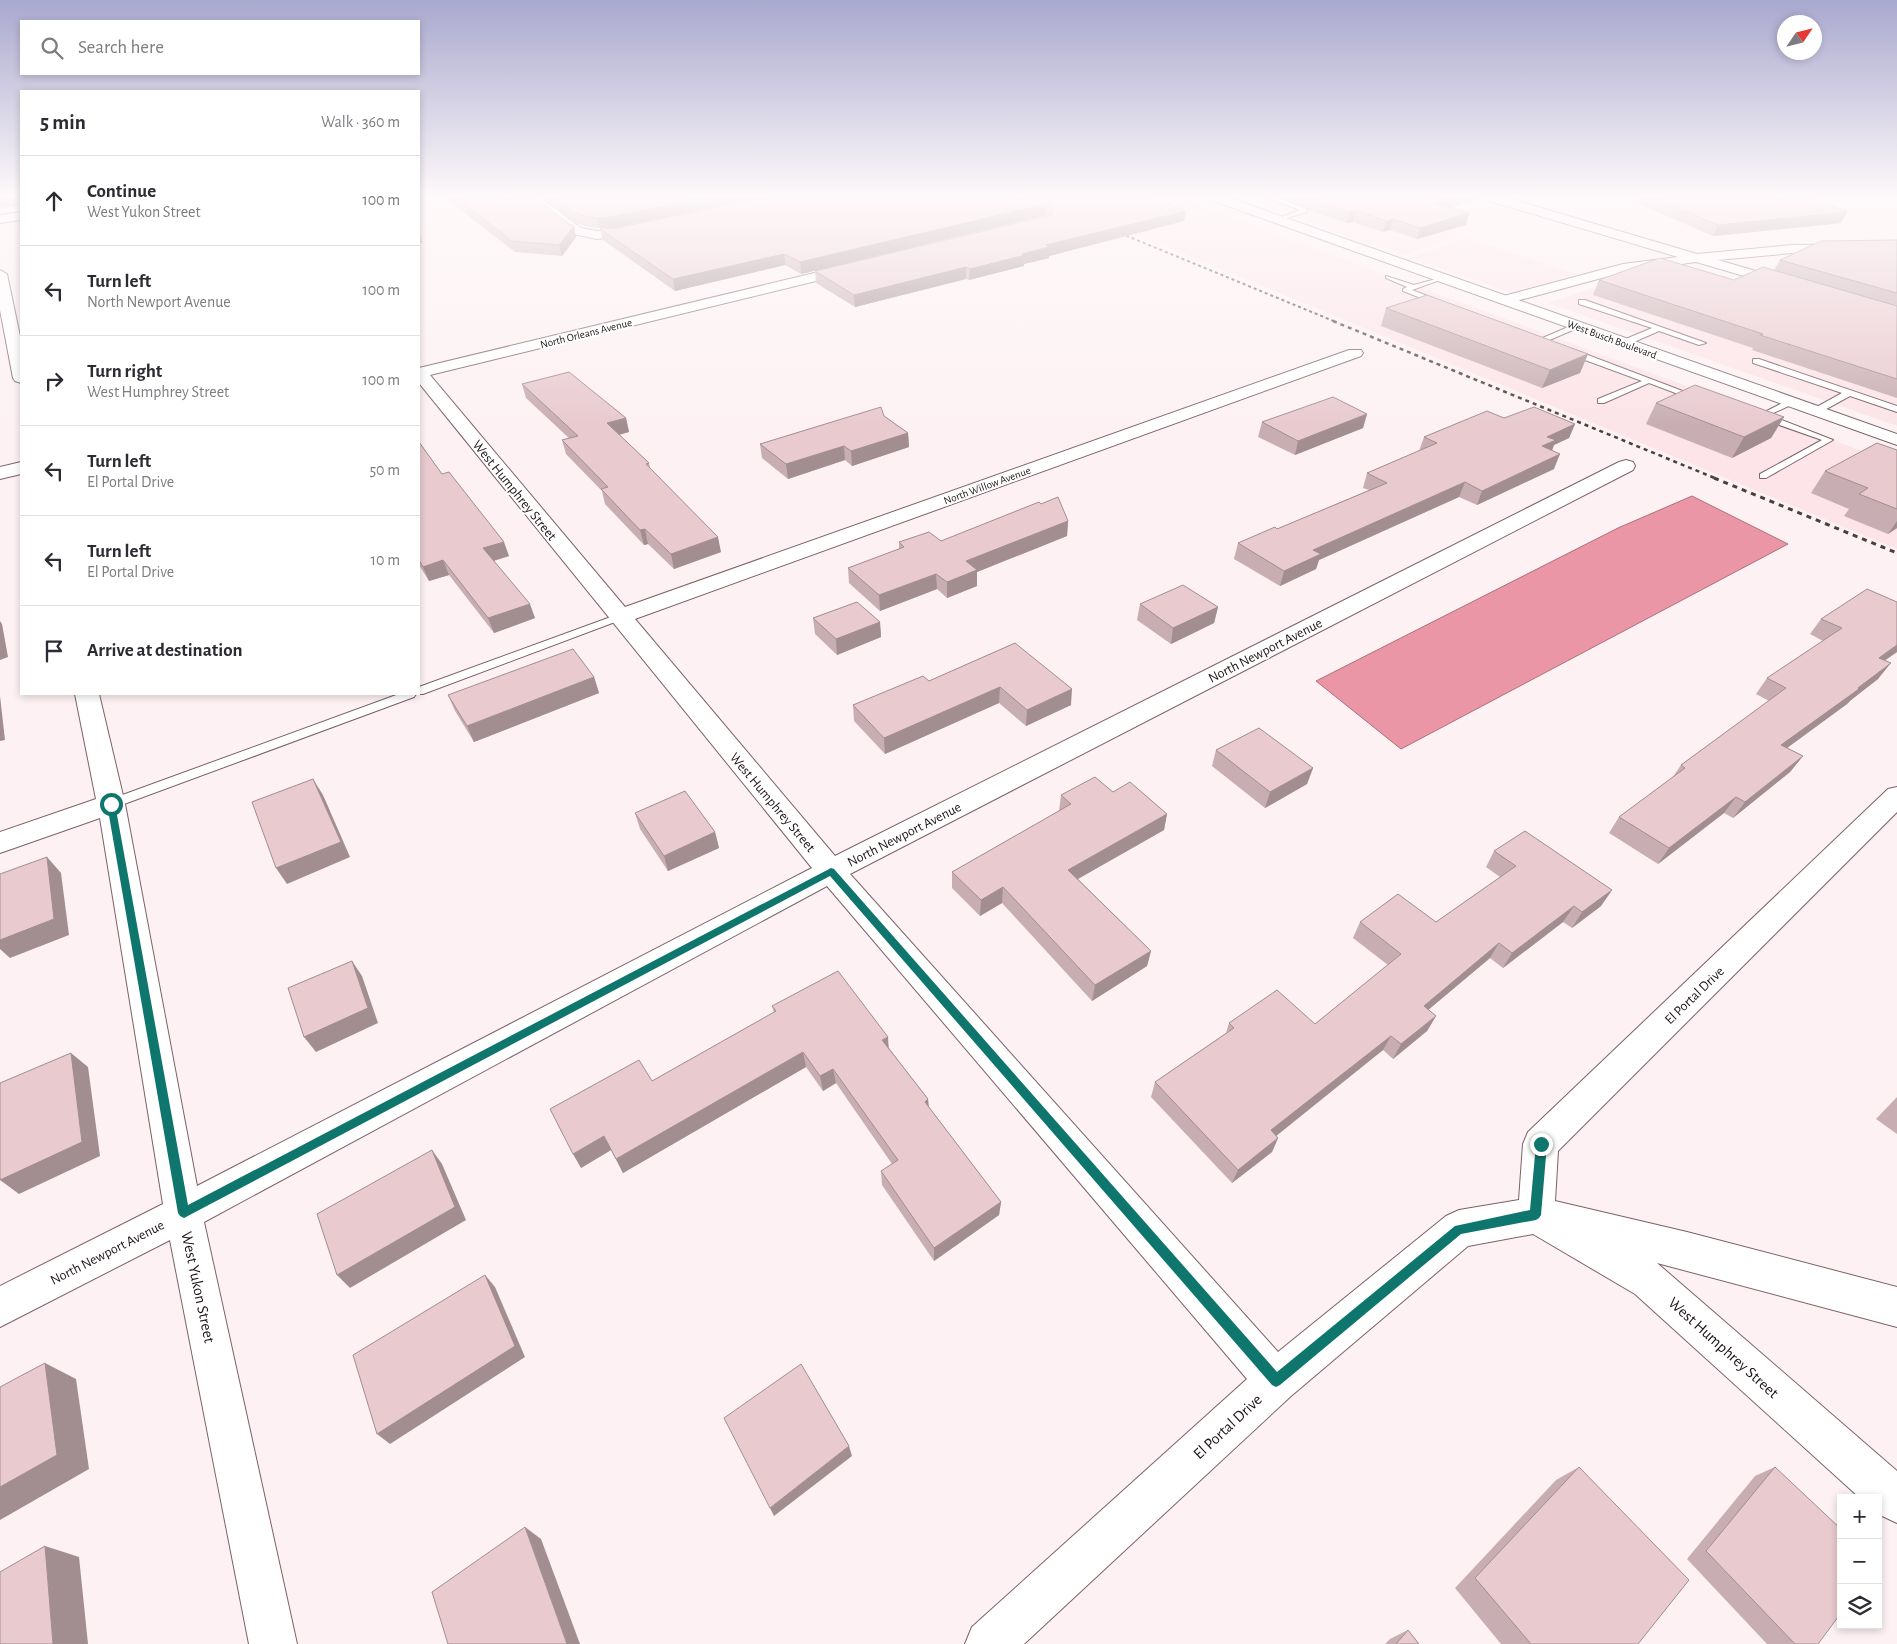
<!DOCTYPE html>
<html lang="en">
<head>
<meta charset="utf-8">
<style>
  body { margin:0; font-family:"Alegreya Sans",sans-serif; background:#f2f2f3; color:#2b2b33 }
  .controls { position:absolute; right:15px; bottom:15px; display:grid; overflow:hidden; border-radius:0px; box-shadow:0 2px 8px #0003 }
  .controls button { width:45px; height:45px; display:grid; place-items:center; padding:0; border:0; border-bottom:1px solid #e1e1e2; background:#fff; color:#2b2b33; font:25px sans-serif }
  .compass { position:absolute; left:1777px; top:15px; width:45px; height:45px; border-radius:50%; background:#fff; box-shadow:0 2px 8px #0003; rotate:55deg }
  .stop { position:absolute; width:15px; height:15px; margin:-11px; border:4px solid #0f766e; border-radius:50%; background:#fff }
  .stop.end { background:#0f766e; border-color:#fff; box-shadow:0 1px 5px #0008 }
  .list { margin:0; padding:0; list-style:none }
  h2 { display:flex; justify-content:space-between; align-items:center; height:65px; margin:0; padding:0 20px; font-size:21px }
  h2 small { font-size:16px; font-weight:400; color:#7c7c81 }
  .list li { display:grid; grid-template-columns:32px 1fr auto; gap:15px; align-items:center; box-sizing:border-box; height:90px; padding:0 20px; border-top:1px solid #e1e1e2 }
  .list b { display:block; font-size:19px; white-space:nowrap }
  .list p { margin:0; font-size:16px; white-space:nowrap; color:#7c7c81 }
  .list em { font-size:16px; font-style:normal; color:#7c7c81 }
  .icon { flex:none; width:28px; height:28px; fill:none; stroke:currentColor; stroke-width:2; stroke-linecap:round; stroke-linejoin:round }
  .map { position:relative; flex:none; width:1897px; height:1644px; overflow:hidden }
  .search { position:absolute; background:#fff; box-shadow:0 2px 8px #0003; left:20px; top:20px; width:400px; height:55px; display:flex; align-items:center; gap:12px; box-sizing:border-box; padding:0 18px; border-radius:0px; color:#7c7c81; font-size:19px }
  .panel { position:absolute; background:#fff; box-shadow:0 2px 8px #0003; left:20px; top:90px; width:400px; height:605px; border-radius:0px }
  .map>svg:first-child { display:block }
  .built { fill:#fce4e8 }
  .water { fill:#eb96a7; stroke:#ae6f7b }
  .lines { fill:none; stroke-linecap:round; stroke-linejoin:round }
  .service-casing { stroke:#7d6267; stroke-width:2 }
  .minor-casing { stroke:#7d6267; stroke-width:2 }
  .primary-casing { stroke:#7d6267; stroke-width:2 }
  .service { fill:#fff; fill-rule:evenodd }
  .minor { fill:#fff; fill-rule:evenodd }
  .primary { fill:#fff; fill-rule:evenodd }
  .rail-far2 { stroke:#493e40; stroke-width:2; stroke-dasharray:3 3; stroke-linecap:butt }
  .rail-far1 { stroke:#493e40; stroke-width:2.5; stroke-dasharray:4 4; stroke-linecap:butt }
  .rail { stroke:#493e40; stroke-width:3; stroke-dasharray:5 5; stroke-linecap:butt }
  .wall { fill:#c8aeb2 }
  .shaded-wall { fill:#a28d91 }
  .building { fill:#e8cacf; stroke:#a28d91 }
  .route { fill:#0f766e }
  .labels { text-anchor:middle; stroke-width:4; stroke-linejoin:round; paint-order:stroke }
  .far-street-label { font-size:11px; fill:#1e1315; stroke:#fff }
  .street-label { font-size:14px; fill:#1e1315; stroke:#fff }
  .near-street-label { font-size:16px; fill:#1e1315; stroke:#fff }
</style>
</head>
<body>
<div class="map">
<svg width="1897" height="1644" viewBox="0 0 1897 1644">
  <rect width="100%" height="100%" fill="#fdf1f3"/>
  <g class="built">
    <path d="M1048,197H1176L1897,464V549Z"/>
    <path d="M1240,197H1354L1465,234L1403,255Z"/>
    <path d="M1466,238L1578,274L1511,293L1409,257Z"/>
    <path d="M1613,281L1897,372V426L1548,303Z"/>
  </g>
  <path class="water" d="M1692,496L1788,544L1401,749L1316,681L1618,528Z"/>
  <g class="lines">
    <defs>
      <g id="service">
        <path d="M1265,197H1275L1305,208L1307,212L1277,221V219L1300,210Z"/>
        <path d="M1386,276L1414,285L1443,277V279L1412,290L1443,302L1436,304L1403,291V289L1407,287L1386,278Z"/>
        <path d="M1579,300H1585L1706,343L1699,345L1659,331L1627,345H1621V341L1652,328L1579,304Z"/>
        <path d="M1575,324L1582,326L1545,342L1538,340Z"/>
        <path d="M1566,349H1572L1701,398L1694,400L1649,383L1604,403H1598V399L1642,381L1566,353Z"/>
        <path d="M1753,359H1759L1897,406V412L1850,396L1819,413H1813V409L1842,393L1753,363Z"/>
        <path d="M1790,399L1794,402L1793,404L1769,415L1833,440L1766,478H1760V474L1822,440L1762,419L1755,422L1751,419Z"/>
        <path d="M619,614L625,617L623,619L423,694H416L414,697L116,807H106L104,804L106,801L399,694H419V687Z"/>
      </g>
      <g id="minor">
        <path d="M526,197H540L581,228L597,231L638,225L644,229L638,233L597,239L573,234Z"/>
        <path d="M1484,197H1504L1697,254L1792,245L1897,244V252L1792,253L1718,260L1790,281L1792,284L1790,287L1785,288L1696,262L1624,272L1505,304L1500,303L1498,300L1500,297L1623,264L1678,257L1486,200Z"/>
        <path d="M21,212V220L0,223V215Z"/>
        <path d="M852,264L859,268L857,271L430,375L625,607L1349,350H1361L1363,353L1361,356L635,619L835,856L1619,462L1626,460L1633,462L1635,466L1633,470L850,874L1278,1352L1446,1216L1459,1210L1519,1200L1523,1144L1528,1132L1888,789L1897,787V812L1558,1151L1555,1201L1687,1232L1897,1287V1327L1657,1263L1897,1471V1523L1878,1514V1498H1860L1635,1294L1533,1234L1468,1246L1291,1396L1024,1644H965L972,1627L1247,1379L827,886L204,1222L297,1644H249L170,1240L0,1327V1286L163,1204L100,818L0,853V832L96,799L75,694H99L125,804L197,1186L812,868L419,383V368Z"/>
        <path d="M0,270L7,274L21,341V383L15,381L13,378L0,310Z"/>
        <path d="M21,462V474L0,479V467Z"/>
      </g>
      <path id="primary" d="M1209,197H1227L1897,434V445L1211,200Z"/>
    </defs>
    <use href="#service" class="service-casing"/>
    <use href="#minor" class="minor-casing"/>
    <use href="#primary" class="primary-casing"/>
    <use href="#service" class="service"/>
    <use href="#minor" class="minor"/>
    <use href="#primary" class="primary"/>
    <path class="rail-far2" d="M1115,231L1336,322"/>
    <path class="rail-far1" d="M1333,321L1717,479"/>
    <path class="rail" d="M1714,478L1897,553"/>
  </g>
  <g class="wall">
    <path d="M444,197H534L569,224L574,226L576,237L562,256L515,252Z"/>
    <path d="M536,197H762L618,227L600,228L588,227L576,223L545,199Z"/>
    <path d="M1150,197L1184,221L1049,256V258L1024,264V266L969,280L966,279L855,307L816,283L815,271L1048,216L1046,215L801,274L785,265L675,291L603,240L600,229Z"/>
    <path d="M1281,197H1483L1451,208L1469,213L1466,225L1417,239L1390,230L1383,232L1353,222L1347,223L1308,210L1306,206Z"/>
    <path d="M1640,197H1813L1841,223L1713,236L1637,203Z"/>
    <path d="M419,231V232L423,243H419Z"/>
    <path d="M1897,240V398L1752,350L1753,348L1593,295L1599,280H1734L1774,270L1780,260Z"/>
    <path d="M1386,308L1588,354L1580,373L1542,388L1381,326Z"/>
    <path d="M522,384L626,418L629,432L619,435L649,463L650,468L721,552L674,569L648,544L644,545L605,504L602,491L566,454L562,440L569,438L526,398Z"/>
    <path d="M1656,403L1784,417L1771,438L1732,458L1646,424Z"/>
    <path d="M1367,414L1363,428L1295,455L1258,437L1262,422Z"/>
    <path d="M884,416L908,433L909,447L852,466L845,460L788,479L762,458L760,444Z"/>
    <path d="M1504,418L1575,424L1569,438L1554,445L1552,451L1554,469L1477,505L1459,497L1319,560L1316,569L1280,586L1234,559L1238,543L1277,529L1369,490L1363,488L1367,473L1419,451L1424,437Z"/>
    <path d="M419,442L442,474L509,556L494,561L535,618L494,633L449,575L429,581L419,565Z"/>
    <path d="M1897,450V528L1888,534L1844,516L1849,509L1811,493L1825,471Z"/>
    <path d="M1068,521L1067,536L977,572V586L947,598L937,589L880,611L849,583L848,568L899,549V542L941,541Z"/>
    <path d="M1897,602V652L1885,660L1878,679L1851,700L1847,704L1787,748L1803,756L1790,772L1733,818L1724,813L1658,864L1609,833L1619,817L1673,777L1681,765L1769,701L1756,694L1767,678L1823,641L1810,634L1821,619Z"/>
    <path d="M1140,604L1218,607L1214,623L1171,644L1137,620Z"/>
    <path d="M813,618L880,622L881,637L837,655L815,634Z"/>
    <path d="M1015,643L1071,705L1026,726L999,703L885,754L854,721L853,705L929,681Z"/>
    <path d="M594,677L599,693L474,742L455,711L448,695Z"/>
    <path d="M1216,750L1313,768L1307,784L1265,808L1212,766Z"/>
    <path d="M1113,792L1167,814L1164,830L1078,879L1151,951L1147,966L1092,1001L1002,903L980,916L952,888V872L1059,811L1061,795Z"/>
    <path d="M635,813L715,832L719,848L668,871L640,829Z"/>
    <path d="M1494,851L1612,890L1601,906L1572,928L1563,922L1503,968L1490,958L1428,1010L1436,1016L1427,1031L1393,1059L1383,1050L1276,1135L1278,1138L1272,1152L1232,1183L1151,1097L1155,1082L1226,1033L1229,1023L1315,1024L1388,965L1353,938L1360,922H1436L1500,877L1486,867Z"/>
    <path d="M772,1006L889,1048L928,1099L929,1107L1001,1202L999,1215L934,1261L882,1185L881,1171L892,1164L836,1083L823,1091L806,1067L623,1173L611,1150L581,1168L652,1081L774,1013Z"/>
    <path d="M1897,1097V1134L1876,1119Z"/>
    <path d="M1579,1467L1638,1644H1501L1455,1588L1556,1480Z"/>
    <path d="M1775,1467L1818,1644H1767L1687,1559L1755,1476Z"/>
    <path d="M1408,1630L1419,1644H1385L1390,1639Z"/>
  </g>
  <g class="shaded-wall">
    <path d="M0,197H18L19,205L0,208Z"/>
    <path d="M709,197H762L618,227L600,228L598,218Z"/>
    <path d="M1453,197H1483L1431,214L1434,203Z"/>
    <path d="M1046,204V215L801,274L800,262Z"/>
    <path d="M1356,210L1353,222L1347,223L1350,212Z"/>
    <path d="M1186,211L1184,221L1049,256V258L1024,264V266L969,280L970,269L1022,254L1046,245Z"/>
    <path d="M1847,212L1841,223L1713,236L1718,225Z"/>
    <path d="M1469,213L1466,225L1417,239L1420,228Z"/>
    <path d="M1393,219L1390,230L1383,232L1386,221Z"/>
    <path d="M574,226L576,237L562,256L559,245Z"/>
    <path d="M784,254L785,265L675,291L673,279Z"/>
    <path d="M966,267V279L855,307L854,295Z"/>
    <path d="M1588,354L1580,373L1542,388L1550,370Z"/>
    <path d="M1367,414L1363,428L1295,455L1298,441Z"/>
    <path d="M1784,417L1771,438L1732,458L1744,437Z"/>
    <path d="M626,418L629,432L610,437L607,423Z"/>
    <path d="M1575,424L1569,438L1554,445L1550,455L1536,461L1547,437Z"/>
    <path d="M908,433L909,447L852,466L851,451Z"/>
    <path d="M844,446L845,460L788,479L786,464Z"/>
    <path d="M1560,454L1554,469L1477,505L1482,491Z"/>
    <path d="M1465,482L1459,497L1319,560L1316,569L1280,586L1284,571L1313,550Z"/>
    <path d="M1068,521L1067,536L977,572V586L947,598V582L966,561Z"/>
    <path d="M1897,521V528L1888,534Z"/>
    <path d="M645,529L648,544L644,545L640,530Z"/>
    <path d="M718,537L721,552L674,569L671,554Z"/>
    <path d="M504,542L509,556L489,562L483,548Z"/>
    <path d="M443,560L449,575L429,581L423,567Z"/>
    <path d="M936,574L937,589L880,611L879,595Z"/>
    <path d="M530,604L535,618L494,633L488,618Z"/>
    <path d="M1218,607L1214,623L1171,644L1173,628Z"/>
    <path d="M0,621L2,624L8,657L0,660Z"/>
    <path d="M880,622L881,637L837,655L836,639Z"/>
    <path d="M1897,645V652L1867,673L1879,658Z"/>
    <path d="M1891,663L1878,679L1851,700L1847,704L1769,761L1781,745Z"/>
    <path d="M594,677L599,693L474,742L467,726Z"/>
    <path d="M1000,687L999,703L885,754L884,738Z"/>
    <path d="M1072,689L1071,705L1026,726L1027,710Z"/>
    <path d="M0,696L5,740L0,741Z"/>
    <path d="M1803,756L1790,772L1733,818L1745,802Z"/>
    <path d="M1313,768L1307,784L1265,808L1270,792Z"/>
    <path d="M313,779L323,795L350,857L287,884L276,868Z"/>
    <path d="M1736,797L1724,813L1658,864L1669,848Z"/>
    <path d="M1167,814L1164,830L1067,885L1068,870Z"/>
    <path d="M715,832L719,848L668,871L664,856Z"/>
    <path d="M47,857L61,873L69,935L10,958L0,949V940Z"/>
    <path d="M1003,887L1002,903L980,916L981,900Z"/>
    <path d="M1612,890L1601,906L1572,928L1582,912Z"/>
    <path d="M1574,906L1563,922L1503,968L1512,953Z"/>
    <path d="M1499,943L1490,958L1415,1021L1424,1006Z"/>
    <path d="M1151,951L1147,966L1092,1001L1095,985Z"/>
    <path d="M352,961L362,976L378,1023L316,1052L304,1037Z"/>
    <path d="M1436,1016L1427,1031L1393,1059L1401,1044Z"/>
    <path d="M1391,1036L1383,1050L1265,1145L1271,1130Z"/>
    <path d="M888,1037L889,1052L882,1040Z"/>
    <path d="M803,1052L806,1067L623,1173L616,1159Z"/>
    <path d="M71,1053L88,1067L100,1156L19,1194L0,1180Z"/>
    <path d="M833,1069L836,1083L823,1091L820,1076Z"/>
    <path d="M928,1099L929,1114L925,1102Z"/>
    <path d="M604,1136L611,1150L581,1168L573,1154Z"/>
    <path d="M1278,1138L1272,1152L1232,1183L1238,1170Z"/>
    <path d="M432,1150L442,1164L466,1220L350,1288L337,1275Z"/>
    <path d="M1001,1202L999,1215L934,1261V1248Z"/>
    <path d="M485,1275L495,1287L525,1357L390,1444L377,1434Z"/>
    <path d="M45,1363L76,1379L89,1469L0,1520V1487Z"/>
    <path d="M849,1446L852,1456L774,1516L770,1508Z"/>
    <path d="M525,1527L541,1539L580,1644H567Z"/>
    <path d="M45,1546L79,1557L88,1644H53Z"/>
  </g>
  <g class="building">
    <path d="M455,197H534L569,224L574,226L559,245L512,241Z"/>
    <path d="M554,197H709L616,216L598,218L585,216L574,212Z"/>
    <path d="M766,197H1150L1186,211L1046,245L1049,247L1022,254L1025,255L970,269L966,267L854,295L815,271L1051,215L1054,209L1051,205L1046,204L800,262L784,254L673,279L600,229L616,228Z"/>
    <path d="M1310,197H1453L1434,203L1469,213L1420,228L1393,219L1386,221L1356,210L1350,212L1311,199Z"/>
    <path d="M1653,197H1813L1847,212L1718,225Z"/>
    <path d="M1897,240V293L1780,260L1821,241Z"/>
    <path d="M1660,258L1734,280L1763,267L1897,306V379L1760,335L1763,334L1599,280Z"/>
    <path d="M1427,295L1588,354L1550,370L1386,308Z"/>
    <path d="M569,372L626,418L607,423L649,463L646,464L718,537L671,554L645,529L640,530L601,489L608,487L562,440L578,436L522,384Z"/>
    <path d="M1695,385L1784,417L1744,437L1656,403Z"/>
    <path d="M1333,397L1367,414L1298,441L1262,422Z"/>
    <path d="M881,407L884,416L908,433L851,451L844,446L786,464L760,444Z"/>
    <path d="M1534,407L1575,424L1547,437L1556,440L1542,446L1560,454L1482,491L1465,482L1313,550L1321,554L1284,571L1238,543L1275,527L1277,529L1387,483L1367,473L1437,443L1424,437L1487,411L1504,418Z"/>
    <path d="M419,442L442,474L449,472L504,542L483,548L530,604L488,618L443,560L423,567L419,560Z"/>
    <path d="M1877,443L1897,450V509L1859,494L1868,488L1825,471Z"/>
    <path d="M1058,497L1068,521L966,561L977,570L947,582L936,574L879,595L848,568L904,547L899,542L929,532L941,541L1039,502L1041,504Z"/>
    <path d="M1183,585L1218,607L1173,628L1140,604Z"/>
    <path d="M1867,589L1897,602V645L1879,658L1891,663L1858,688L1859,689L1781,745L1803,756L1745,802L1736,797L1669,848L1619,817L1685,768L1681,765L1786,688L1767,678L1842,628L1821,619Z"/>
    <path d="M857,602L880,622L836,639L813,618Z"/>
    <path d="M1015,643L1072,689L1027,710L1000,687L884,738L853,705L923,676L929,681Z"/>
    <path d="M573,649L594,677L467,726L448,695Z"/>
    <path d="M1259,728L1313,768L1270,792L1216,750Z"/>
    <path d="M1095,777L1113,792L1130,782L1167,814L1068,870L1151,951L1095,985L1003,887L981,900L952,872L1071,804L1061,795Z"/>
    <path d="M313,779L341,842L276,868L252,802Z"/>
    <path d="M685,791L715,832L664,856L635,813Z"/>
    <path d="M1525,831L1612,890L1582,912L1574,906L1512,953L1499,943L1424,1006L1436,1016L1401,1044L1391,1036L1271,1130L1278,1138L1238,1170L1155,1082L1234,1028L1229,1023L1277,990L1315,1024L1401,954L1360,922L1398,894L1436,922L1516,866L1494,851Z"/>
    <path d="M47,857L54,919L0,940V874Z"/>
    <path d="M352,961L368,1008L304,1037L288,988Z"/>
    <path d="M838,971L888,1037L882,1040L928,1099L925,1102L1001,1202L934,1248L881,1171L898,1160L833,1069L820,1076L803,1052L616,1159L604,1136L573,1154L550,1109L639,1060L652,1081L776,1011L772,1006Z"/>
    <path d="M71,1053L82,1142L0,1180V1083Z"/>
    <path d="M432,1150L455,1207L337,1275L317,1214Z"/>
    <path d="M485,1275L515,1346L377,1434L353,1355Z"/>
    <path d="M45,1363L57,1455L0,1487V1387Z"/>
    <path d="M801,1364L849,1446L770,1508L724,1418Z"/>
    <path d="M1579,1467L1689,1580L1638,1644H1531L1475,1578Z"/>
    <path d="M1775,1467L1841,1529V1613L1818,1644H1795L1706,1551Z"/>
    <path d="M525,1527L567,1644H448L432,1592Z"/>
    <path d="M45,1546L53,1644H0V1572Z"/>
    <path d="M1408,1630L1419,1644H1396Z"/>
  </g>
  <linearGradient id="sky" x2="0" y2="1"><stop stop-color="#a9a8ce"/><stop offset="0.46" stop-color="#fef9fa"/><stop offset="1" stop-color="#fef9fa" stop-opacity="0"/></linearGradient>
  <rect width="1897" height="427" fill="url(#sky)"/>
  <path class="route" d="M111,801L115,804L188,1205L831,868L834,869L1277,1372L1455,1226L1530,1210L1536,1144L1541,1139L1547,1144L1541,1215L1539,1218L1536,1220L1461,1234L1280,1385L1276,1387L1272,1385L830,876L184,1218L180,1216L178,1213L107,804Z"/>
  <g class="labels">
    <g class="far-street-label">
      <text transform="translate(586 333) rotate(-14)" y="4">North Orleans Avenue</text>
      <text transform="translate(1612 339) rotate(20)" y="4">West Busch Boulevard</text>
      <text transform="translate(987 485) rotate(-20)" y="4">North Willow Avenue</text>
    </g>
    <g class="street-label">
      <text transform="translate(515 490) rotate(51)" y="5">West Humphrey Street</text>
      <text transform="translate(1265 650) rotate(-27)" y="5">North Newport Avenue</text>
      <text transform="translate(773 802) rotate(50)" y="5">West Humphrey Street</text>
      <text transform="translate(904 834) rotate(-27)" y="5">North Newport Avenue</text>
      <text transform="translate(1694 995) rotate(-44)" y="5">El Portal Drive</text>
      <text transform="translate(107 1252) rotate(-27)" y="5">North Newport Avenue</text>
    </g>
    <g class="near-street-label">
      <text transform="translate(199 1287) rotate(78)" y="6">West Yukon Street</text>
      <text transform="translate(1724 1347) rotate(42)" y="6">West Humphrey Street</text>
      <text transform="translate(1227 1426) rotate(-43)" y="6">El Portal Drive</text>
    </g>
  </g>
</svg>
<div class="controls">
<button>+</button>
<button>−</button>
<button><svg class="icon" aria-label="layers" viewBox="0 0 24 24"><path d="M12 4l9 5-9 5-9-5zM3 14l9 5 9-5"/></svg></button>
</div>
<svg class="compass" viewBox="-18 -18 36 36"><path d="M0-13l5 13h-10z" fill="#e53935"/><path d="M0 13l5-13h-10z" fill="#7c7c81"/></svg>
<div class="stop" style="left:111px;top:804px"></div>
<div class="stop end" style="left:1541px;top:1144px"></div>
<div class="search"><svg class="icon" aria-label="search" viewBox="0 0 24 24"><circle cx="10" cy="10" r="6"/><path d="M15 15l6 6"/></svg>Search here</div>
<section class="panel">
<h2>5 min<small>Walk · 360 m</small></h2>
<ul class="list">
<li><svg class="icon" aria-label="ahead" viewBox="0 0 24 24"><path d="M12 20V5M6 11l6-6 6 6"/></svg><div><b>Continue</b><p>West Yukon Street</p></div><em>100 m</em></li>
<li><svg class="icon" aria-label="left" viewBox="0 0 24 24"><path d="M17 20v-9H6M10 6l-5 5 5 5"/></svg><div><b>Turn left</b><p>North Newport Avenue</p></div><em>100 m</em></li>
<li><svg class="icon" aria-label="right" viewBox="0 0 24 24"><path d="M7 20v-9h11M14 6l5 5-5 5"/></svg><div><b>Turn right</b><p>West Humphrey Street</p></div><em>100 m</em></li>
<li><svg class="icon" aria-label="left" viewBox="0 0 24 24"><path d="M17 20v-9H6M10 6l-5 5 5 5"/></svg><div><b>Turn left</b><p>El Portal Drive</p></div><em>50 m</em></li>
<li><svg class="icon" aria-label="left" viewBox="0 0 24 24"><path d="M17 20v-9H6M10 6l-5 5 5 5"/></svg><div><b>Turn left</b><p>El Portal Drive</p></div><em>10 m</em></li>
<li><svg class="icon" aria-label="arrive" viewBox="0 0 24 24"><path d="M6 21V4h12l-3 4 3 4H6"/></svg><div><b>Arrive at destination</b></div></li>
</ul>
</section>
</div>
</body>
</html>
